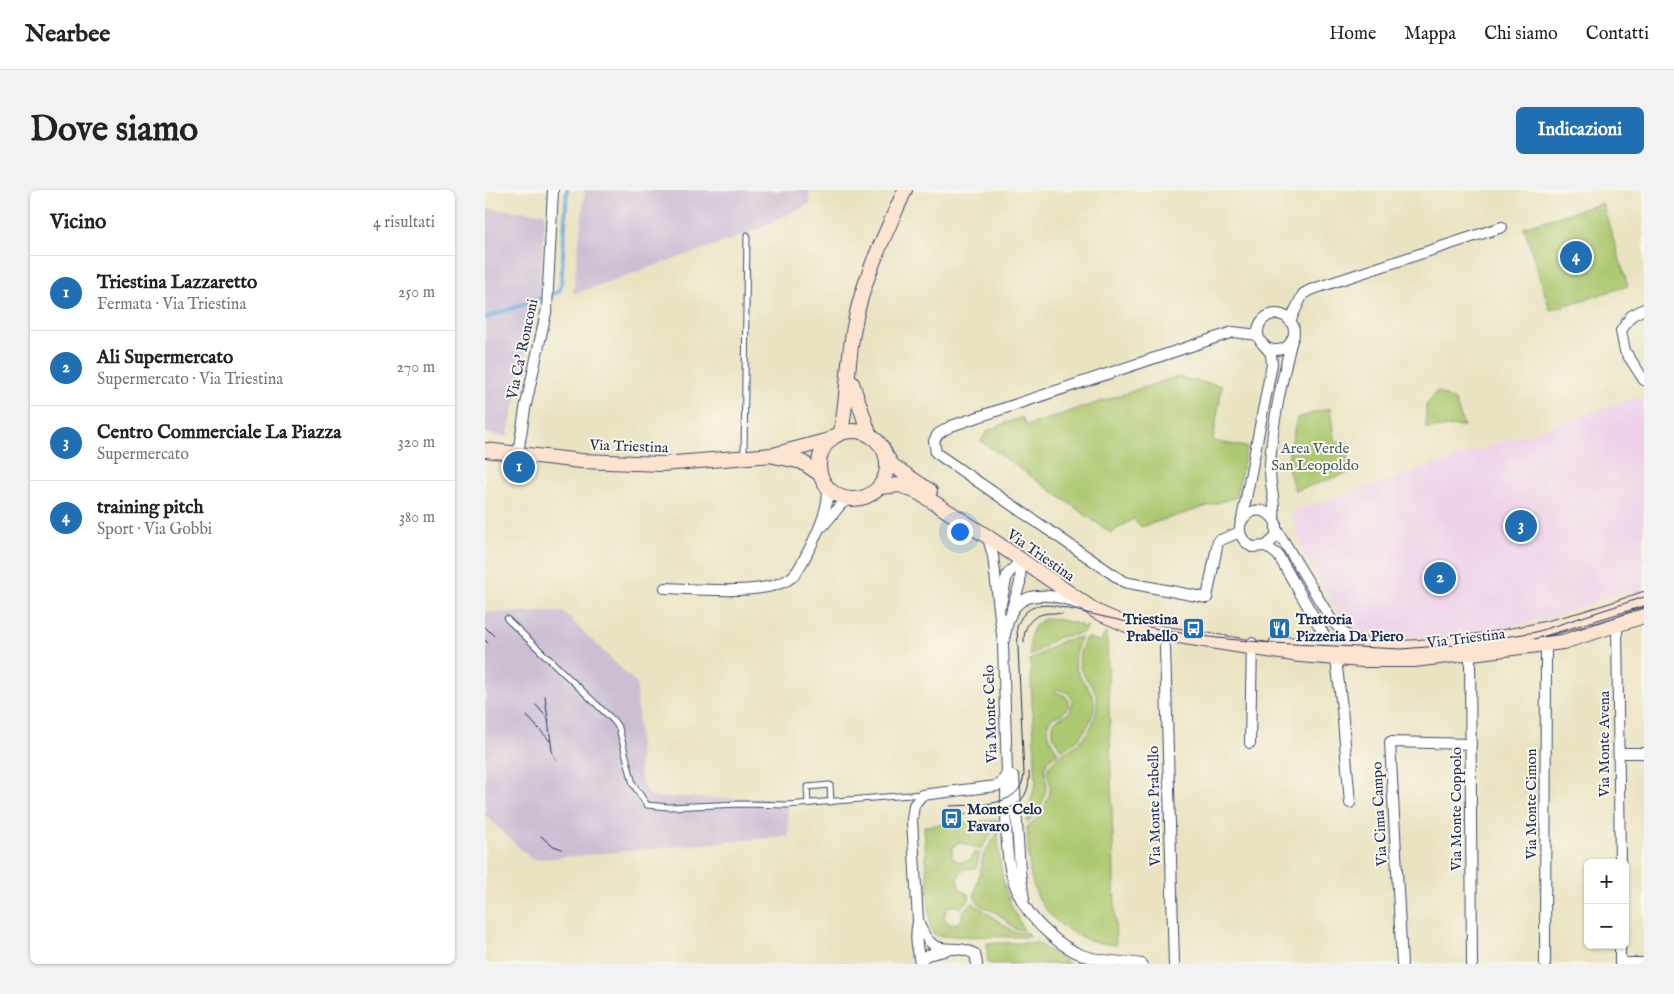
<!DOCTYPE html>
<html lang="it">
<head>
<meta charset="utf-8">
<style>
  body { margin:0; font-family:"IM FELL English",serif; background:#f2f2f2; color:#222 }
  .controls { position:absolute; right:15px; bottom:15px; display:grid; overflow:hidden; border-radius:8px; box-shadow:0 1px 4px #0004 }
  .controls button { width:45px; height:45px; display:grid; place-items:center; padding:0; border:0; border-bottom:1px solid #e0e0e0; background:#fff; color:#222; font:25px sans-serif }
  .you { position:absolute; left:474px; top:341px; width:18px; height:18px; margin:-12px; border:4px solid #fff; border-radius:50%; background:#1a73e8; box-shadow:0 0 0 8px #1a73e833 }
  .badge { display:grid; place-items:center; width:32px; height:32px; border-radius:50%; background:#1f6fb2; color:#fff; font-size:16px; font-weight:700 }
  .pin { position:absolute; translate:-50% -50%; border:2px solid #fff; box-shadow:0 1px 5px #0006 }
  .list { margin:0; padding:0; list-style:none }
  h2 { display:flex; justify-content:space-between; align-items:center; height:65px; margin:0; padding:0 20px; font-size:21px }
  h2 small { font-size:16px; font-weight:400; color:#767676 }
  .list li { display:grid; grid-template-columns:32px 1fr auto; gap:15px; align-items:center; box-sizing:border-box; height:75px; padding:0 20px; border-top:1px solid #e0e0e0 }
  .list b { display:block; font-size:19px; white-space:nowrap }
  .list p { margin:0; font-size:16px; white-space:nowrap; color:#767676 }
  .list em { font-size:16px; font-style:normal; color:#767676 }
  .map { position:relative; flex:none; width:1159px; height:774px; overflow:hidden; border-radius:8px }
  header { display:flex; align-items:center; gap:30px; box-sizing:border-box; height:70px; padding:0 25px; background:#fff; border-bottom:1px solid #e0e0e0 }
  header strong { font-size:24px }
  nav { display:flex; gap:28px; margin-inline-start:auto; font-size:18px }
  .intro { display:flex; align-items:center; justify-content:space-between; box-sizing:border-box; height:120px; padding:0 30px }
  h1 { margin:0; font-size:35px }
  .button { padding:12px 22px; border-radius:8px; background:#1f6fb2; color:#fff; font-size:18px; font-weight:700 }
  main { display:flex; gap:30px; padding:0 30px }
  aside { flex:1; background:#fff; border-radius:8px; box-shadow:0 1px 4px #0004 }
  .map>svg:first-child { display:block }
  .built { fill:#edd1e9 }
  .industrial { fill:#ccbfd4 }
  .green { fill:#acc86f; stroke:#647c66 }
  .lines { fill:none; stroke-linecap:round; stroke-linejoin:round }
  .stream { stroke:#70ade2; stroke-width:4 }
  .lane-casing { stroke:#3a4a6d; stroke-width:7 }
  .street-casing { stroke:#3a4a6d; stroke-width:12 }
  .secondary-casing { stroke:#3a4a6d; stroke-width:16 }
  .lane { stroke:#fff; stroke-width:5 }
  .street { stroke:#fff; stroke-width:10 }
  .secondary { stroke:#fde4d1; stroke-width:14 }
  .tram { stroke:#1b2f5e; stroke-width:1 }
  .labels { text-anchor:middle; stroke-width:4; stroke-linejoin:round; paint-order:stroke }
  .street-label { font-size:15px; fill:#1b2f5e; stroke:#fbf7ec }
  .park-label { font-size:15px; fill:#465d63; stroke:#fbf7ec }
  .poi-label { font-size:15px; font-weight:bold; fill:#1b2f5e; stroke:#fbf7ec; text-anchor:start }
</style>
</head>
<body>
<header>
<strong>Nearbee</strong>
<nav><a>Home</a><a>Mappa</a><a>Chi siamo</a><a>Contatti</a></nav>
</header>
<div class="intro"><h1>Dove siamo</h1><a class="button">Indicazioni</a></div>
<main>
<aside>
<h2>Vicino<small>4 risultati</small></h2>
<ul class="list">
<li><span class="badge">1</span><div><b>Triestina Lazzaretto</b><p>Fermata · Via Triestina</p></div><em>250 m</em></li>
<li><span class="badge">2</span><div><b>Ali Supermercato</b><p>Supermercato · Via Triestina</p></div><em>270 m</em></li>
<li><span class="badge">3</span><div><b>Centro Commerciale La Piazza</b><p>Supermercato</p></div><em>320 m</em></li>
<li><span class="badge">4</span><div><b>training pitch</b><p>Sport · Via Gobbi</p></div><em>380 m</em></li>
</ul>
</aside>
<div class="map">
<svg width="1159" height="774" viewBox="0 0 1159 774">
  <rect width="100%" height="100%" fill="#fbf7ec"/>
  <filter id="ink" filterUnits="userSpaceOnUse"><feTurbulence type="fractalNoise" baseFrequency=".02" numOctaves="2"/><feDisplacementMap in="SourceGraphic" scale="10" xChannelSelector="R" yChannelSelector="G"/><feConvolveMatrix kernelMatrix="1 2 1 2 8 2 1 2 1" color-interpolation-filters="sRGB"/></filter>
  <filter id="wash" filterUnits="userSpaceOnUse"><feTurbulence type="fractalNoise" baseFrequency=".0096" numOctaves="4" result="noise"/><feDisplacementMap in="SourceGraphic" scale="20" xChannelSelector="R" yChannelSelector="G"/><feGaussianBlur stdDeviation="1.12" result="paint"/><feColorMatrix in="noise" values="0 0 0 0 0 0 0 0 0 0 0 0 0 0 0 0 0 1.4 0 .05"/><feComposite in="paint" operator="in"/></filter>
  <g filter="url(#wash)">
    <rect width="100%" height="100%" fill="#eae3c1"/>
    <path class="built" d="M1153,207L1159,212V401L1147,406L1143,400L1055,431L1006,440L953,446L903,447L876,442L852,421L819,364L806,322Z"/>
    <g class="industrial">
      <path d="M100,0H324L325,14L268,42L88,104Z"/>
      <path d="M0,18L60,23L56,99L22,247L0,243Z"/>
      <path d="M0,422H78L152,494L155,584L157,594L164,604L170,607L302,609L304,646L47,670L0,625Z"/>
    </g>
    <g class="green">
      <path d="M1117,13L1143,96L1065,120L1039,37Z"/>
      <path d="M691,187L737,196L728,251L762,257L751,307L656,337L648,329L626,343L496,251L503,240L537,227L541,236Z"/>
      <path d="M952,201L970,211L979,236L941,238V215Z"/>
      <path d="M845,218L849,249L862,255L863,283L810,301L802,274L812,228Z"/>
      <path d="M564,428L595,434L597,438L603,436L598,443L574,447L545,466C545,448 544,433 564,428Z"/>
      <path d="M620,443L622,445L631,755C591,753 555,728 546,687C543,671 543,653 542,637C553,631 567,607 565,595C564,588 561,583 564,576C568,569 575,566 582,561C599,551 610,537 612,516C615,487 581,490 600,449L605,448L616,452Z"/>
      <path d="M595,447C594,456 588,464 590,473C591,486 601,493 607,504C616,524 595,554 576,560L568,545V532L585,522L588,512L584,503L571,499L570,502L581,506L584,515C578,531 555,521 565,548C567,553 571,558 573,563C552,576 563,581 561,598C560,610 552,626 542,633L543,619L551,593L545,470L577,451Z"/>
      <path d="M513,630V637L508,641L496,659L473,652L467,658V668L475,672L486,670L489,662L495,664L491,678L478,679L473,688L474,698L484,705V710L475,718L471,716H463L459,727L464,734L472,733L477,729V721L488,713L529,742L542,743L546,747L452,746L448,743L445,735L439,636Z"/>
      <path d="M513,642C515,684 517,702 539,740L530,739L512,723L496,716L489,707L499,663Z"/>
      <path d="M502,753H552L585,774H503Z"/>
    </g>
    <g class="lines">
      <path class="stream" d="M0,128L73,102L76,96L82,0"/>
    </g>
  </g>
  <g filter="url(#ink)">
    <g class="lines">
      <defs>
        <g id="lane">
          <path d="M259,265L262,45"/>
          <path d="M22,429L128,530L134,538L148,594L162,615L183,617L257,614L302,615L437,604"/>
          <path d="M323,614L322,597L345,595L346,612"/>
        </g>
        <g id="street">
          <path d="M1159,119L1146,126L1136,141L1140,161L1159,190"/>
          <circle cx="791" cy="142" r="18"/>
          <path d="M805,131L818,104L825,100L1017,37"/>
          <path d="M33,264L40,219L62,118L68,0"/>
          <path d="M757,329L787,174L786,164L779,155"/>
          <path d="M789,329C791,311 784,294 785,275C787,234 797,190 807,149"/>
          <path d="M338,336L357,313L367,309"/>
          <path d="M792,340L847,431L861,445L884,455"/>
          <path d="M755,342L733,351L722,408L639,392L451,263L449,251L453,244L466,236L748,142L773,145"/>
          <path d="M781,356L791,347V333C774,301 735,338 767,357L781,356L793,365L841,448V452L836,455"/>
          <path d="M180,398C211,399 285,407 308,386C316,378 320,366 326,356C335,337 343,320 343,298"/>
          <path d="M516,414L522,385L536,370"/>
          <path d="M527,418L535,393L536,370"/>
          <path d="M1132,436L1135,673"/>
          <path d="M519,450C521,440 523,425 530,417C544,399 576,406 593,414"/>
          <path d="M680,457L689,774"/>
          <path d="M850,462L857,518L865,613"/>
          <path d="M985,464L987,774"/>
          <path d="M765,553L767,453"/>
          <path d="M1134,563H1159"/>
          <path d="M522,583L529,587L535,681L539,709"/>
          <path d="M518,591L521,594C522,652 515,700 562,742C573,752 584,760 597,765C615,772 638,771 657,774"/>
          <path d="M433,732C429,747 433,759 435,774"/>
          <path d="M1135,755V774"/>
          <path d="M435,771L442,765L459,761"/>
          <path d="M1135,773H1159"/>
          <path d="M492,774L490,764C465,750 449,774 433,731L427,630L429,615L437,605L511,596L516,594L522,583L518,454L508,366L503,348"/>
          <path d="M917,774L905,552L986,554"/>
          <path d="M1060,774L1061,454"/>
        </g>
        <g id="secondary">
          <path d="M367,193L384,243"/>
          <circle cx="368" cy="275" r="34"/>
          <path d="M356,242C363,206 362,169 370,132C379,86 401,43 420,0"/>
          <path d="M0,260L96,271L177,274L288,265L344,250"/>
          <path d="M289,266L317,272L335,284"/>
          <path d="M402,267L407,275L445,301"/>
          <path d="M395,297L415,295L434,303L500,345L612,422L642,435L681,444L815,465L877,470H929L1078,452L1159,426"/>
          <path d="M791,454C833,455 875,459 917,458C1000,455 1081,438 1159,409"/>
        </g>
      </defs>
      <use href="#lane" class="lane-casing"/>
      <use href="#street" class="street-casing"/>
      <use href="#secondary" class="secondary-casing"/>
      <use href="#lane" class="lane"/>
      <use href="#street" class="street"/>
      <use href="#secondary" class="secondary"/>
      <g class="tram">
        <path d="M0,437L9,446"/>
        <path d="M1050,449L1159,416"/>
        <path d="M0,450L3,453"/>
        <path d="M539,452C538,428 556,420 577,424"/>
        <path d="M60,506L67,561L71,570"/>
        <path d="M51,515L64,530"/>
        <path d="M42,526L65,551"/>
        <path d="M465,616C491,614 536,619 539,584L532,437C538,418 552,413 571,416L682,441L732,448L786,453L916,459L967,455L1051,442L1159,407"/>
        <path d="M466,625C500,622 547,629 544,582"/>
        <path d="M56,646L66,655L77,659"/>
      </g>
    </g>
  </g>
  <defs>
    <symbol id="bus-square" viewBox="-11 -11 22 22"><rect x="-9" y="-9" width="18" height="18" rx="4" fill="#1f6fb2" stroke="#fbf7ec"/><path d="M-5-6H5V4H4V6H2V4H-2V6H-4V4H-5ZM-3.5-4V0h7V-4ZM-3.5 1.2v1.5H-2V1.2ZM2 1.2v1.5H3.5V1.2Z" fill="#fff"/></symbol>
    <symbol id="restaurant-square" viewBox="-11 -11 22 22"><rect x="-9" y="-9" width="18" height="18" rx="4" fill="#1f6fb2" stroke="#fbf7ec"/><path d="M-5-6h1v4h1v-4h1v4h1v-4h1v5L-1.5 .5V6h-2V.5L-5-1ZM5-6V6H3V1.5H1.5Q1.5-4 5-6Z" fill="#fff"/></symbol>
  </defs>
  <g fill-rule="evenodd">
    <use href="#bus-square" x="696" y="426" width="25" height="25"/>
    <use href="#restaurant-square" x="782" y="426" width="25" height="25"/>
    <use href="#bus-square" x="454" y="616" width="25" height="25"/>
  </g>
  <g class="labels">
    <g class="street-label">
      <text transform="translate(37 159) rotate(-78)" y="5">Via Ca' Ronconi</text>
      <text transform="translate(144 256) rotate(2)" y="5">Via Triestina</text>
      <text transform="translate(556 365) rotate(35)" y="5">Via Triestina</text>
      <text transform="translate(981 448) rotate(-7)" y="5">Via Triestina</text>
      <text transform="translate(505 524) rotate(-92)" y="5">Via Monte Celo</text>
      <text transform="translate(1119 554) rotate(-90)" y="5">Via Monte Avena</text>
      <text transform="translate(1046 614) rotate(-90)" y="5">Via Monte Cimon</text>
      <text transform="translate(669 616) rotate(-91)" y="5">Via Monte Prabello</text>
      <text transform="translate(971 619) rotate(-90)" y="5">Via Monte Coppolo</text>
      <text transform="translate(894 624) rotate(-93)" y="5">Via Cima Campo</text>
    </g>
    <g class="park-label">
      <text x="830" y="263">Area Verde<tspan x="830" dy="17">San Leopoldo</tspan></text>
    </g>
    <g class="poi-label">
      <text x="693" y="434" text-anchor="end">Triestina<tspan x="693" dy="17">Prabello</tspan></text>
      <text x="811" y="434">Trattoria<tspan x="811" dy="17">Pizzeria Da Piero</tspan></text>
      <text x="482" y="624">Monte Celo<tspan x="482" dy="17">Favaro</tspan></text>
    </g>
  </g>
</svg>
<div class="controls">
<button>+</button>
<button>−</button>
</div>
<div class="you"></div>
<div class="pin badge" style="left:34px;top:277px">1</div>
<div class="pin badge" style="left:955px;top:388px">2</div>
<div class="pin badge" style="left:1036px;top:336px">3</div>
<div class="pin badge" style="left:1091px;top:67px">4</div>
</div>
</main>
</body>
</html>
